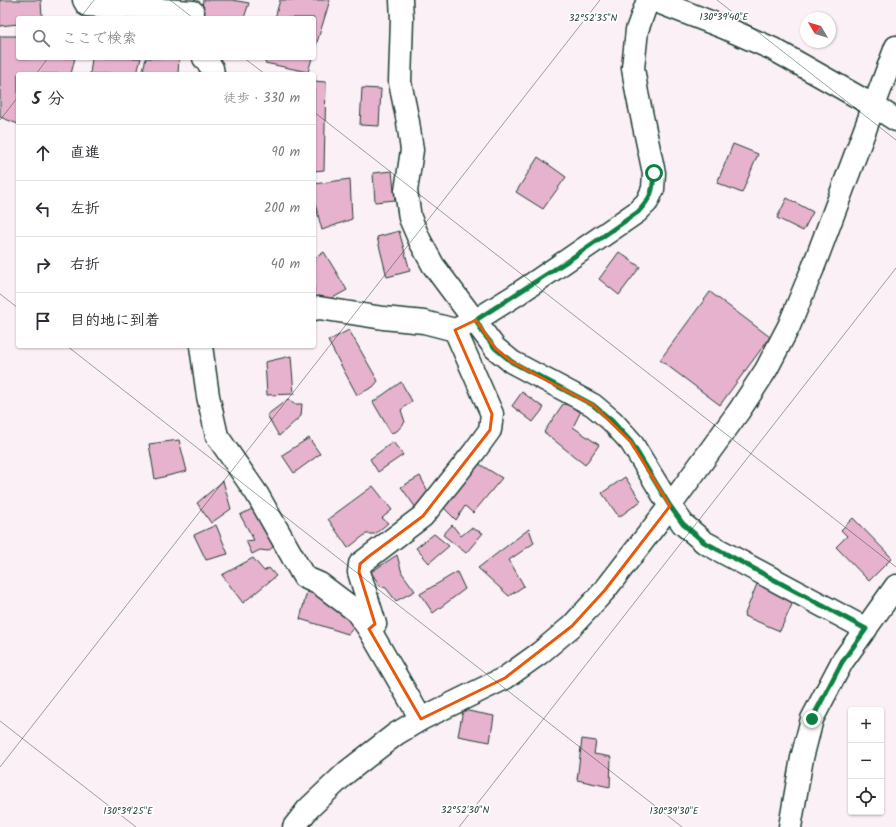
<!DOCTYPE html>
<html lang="ja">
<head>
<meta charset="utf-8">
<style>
  body { margin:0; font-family:Kalam,"Klee One",sans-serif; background:#f2f2f3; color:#2b2b33 }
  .controls { position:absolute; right:12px; bottom:12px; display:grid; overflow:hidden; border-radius:4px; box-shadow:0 1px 3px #0004 }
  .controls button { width:36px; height:36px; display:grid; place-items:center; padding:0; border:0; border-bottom:1px solid #e1e1e2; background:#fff; color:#2b2b33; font:20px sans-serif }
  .compass { position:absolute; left:800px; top:12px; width:36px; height:36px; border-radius:50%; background:#fff; box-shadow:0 1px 3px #0004; rotate:308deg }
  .stop { position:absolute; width:12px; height:12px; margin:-9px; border:3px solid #0b8043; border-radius:50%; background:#fff }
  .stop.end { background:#0b8043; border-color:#fff; box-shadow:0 1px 4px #0008 }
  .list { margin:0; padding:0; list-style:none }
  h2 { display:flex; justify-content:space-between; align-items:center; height:52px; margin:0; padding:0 16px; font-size:17px }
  h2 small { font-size:13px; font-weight:400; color:#7c7c81 }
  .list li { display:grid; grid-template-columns:26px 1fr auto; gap:12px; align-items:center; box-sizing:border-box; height:56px; padding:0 16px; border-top:1px solid #e1e1e2 }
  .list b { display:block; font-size:15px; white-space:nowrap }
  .list em { font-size:13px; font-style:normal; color:#7c7c81 }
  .icon { flex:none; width:22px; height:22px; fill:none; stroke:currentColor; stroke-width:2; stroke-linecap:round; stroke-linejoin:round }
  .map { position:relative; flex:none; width:896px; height:827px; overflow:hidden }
  .search { position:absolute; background:#fff; box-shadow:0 1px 3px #0004; left:16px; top:16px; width:300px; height:44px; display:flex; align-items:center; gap:10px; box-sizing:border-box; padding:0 14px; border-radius:4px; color:#7c7c81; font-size:15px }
  .panel { position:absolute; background:#fff; box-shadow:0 1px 3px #0004; left:16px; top:72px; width:300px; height:276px; border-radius:4px }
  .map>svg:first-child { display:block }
  .building { fill:#e6b2cd; stroke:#1f3d34 }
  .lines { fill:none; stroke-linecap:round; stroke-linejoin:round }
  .minor-casing { stroke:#1f3d34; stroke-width:25 }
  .minor { stroke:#fff; stroke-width:22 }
  .route { stroke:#0b8043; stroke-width:5 }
  .marked { fill:none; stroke:#e8590c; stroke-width:3; stroke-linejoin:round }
  .ticks { fill:none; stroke:#1f3d34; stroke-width:1; stroke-opacity:0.45 }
  .ticks-label { font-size:10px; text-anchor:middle; fill:#1f3d34; stroke:#fff; stroke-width:3.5; stroke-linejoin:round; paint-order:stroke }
</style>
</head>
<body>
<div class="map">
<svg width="896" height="827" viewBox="0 0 896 827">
  <rect width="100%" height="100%" fill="#faf0f5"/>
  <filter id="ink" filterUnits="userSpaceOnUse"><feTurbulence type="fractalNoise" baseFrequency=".025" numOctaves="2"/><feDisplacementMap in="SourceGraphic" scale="8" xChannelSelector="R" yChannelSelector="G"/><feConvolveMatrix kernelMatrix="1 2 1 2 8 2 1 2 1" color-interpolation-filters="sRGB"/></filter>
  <g filter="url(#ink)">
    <g class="building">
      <path d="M0,0H41L42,18H18V24L0,26Z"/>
      <path d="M203,0H232L249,3L244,18H201Z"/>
      <path d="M280,0H330L314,52V18H275Z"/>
      <path d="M0,36H18V58H75L71,74H18V124L0,117Z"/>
      <path d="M92,58H141L137,74H90Z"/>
      <path d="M146,58H179L178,74H142Z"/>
      <path d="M266,58H312L308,72L265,63Z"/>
      <path d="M314,81L326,82L324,170L314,171Z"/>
      <path d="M362,88L381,89L379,126L360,125Z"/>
      <path d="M733,144L758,154L742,193L717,183Z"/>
      <path d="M538,157L566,177L543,209L516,192Z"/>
      <path d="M392,171L395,200L375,202L373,173Z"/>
      <path d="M350,179L352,219L322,230L314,200V184Z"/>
      <path d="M787,198L813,212L803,231L777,218Z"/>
      <path d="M399,231L410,271L387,277L377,237Z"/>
      <path d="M324,252L347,290L320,305L314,298V259Z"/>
      <path d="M619,252L640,267L619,295L599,279Z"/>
      <path d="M710,292L770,337L720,405L660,360Z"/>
      <path d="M349,330L378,381L373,387L357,395L328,341Z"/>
      <path d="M291,356L294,394L267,395L265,362Z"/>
      <path d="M401,382L412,401L401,410L405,422L397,431L391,433L373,402Z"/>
      <path d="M522,392L544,408L533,422L512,406Z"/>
      <path d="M288,399L294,404H302L301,416L279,436L267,415Z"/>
      <path d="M563,404L583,407L573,427L599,445L585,465L544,432Z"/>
      <path d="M309,438L320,454L294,473L282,455Z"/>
      <path d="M179,440L187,471L155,479L149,444Z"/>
      <path d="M393,442L403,455L378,472L370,459Z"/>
      <path d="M476,462L502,478L473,513L465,506L456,520L442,506Z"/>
      <path d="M420,476L433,501L416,508L401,487Z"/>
      <path d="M625,477L641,501L619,517L602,493Z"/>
      <path d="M223,481L231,509L211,523L197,503Z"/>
      <path d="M373,486L392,510L382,518L388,523L375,534H366L348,548L328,519Z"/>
      <path d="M258,506L278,543L268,551L260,550L252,554L246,541L254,540L240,515Z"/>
      <path d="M853,518L892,558L869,581L836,547L847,536L841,530Z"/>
      <path d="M216,525L228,554L206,560L194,535Z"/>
      <path d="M452,525L461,536L471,528L483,533L466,553L443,535Z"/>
      <path d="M529,529L534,543L509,560L524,586L509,596L478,568Z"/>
      <path d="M434,534L449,546L429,563L416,548Z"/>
      <path d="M397,555L402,573L415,591L396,601L386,588L380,586L371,572Z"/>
      <path d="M253,558L264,571L269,568L276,576L243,603L222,575Z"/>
      <path d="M457,572L465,589L433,613L420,594Z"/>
      <path d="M309,583L358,623L348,634L300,619Z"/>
      <path d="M757,584L794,600L780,631L744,616Z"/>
      <path d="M463,710L494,716L490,742L458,736Z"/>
      <path d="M582,739L596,741L594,754L611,757L610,787L577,780Z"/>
    </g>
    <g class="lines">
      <defs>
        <g id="minor">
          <path d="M84,0L87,5L193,12"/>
          <path d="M401,0L402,19L400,82L408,122L412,150L406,191L410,218L420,241L433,265L495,348L512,362L593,405L612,421L631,442L670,506L683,524L704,542L866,629"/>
          <path d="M653,0L723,27L773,49L874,106L896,120"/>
          <path d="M204,58L212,68L213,74"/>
          <path d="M314,309L319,308L383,318L424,322L455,330L476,320L516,295L569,259L637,212L647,202L653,189L654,173L637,93L633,68L637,30L648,0"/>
          <path d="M201,346L208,396L217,436L257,494L304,577L320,584L356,611L369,629"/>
          <path d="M421,719L369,629L375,624L359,572L360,564L423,516L474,452L490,430L492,414L455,330"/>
          <path d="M294,827L308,809L347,772L396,734L421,719L505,678L540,653L572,626L605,590L670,506L739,411L766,370L789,326L813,268L896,47"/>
          <path d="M790,827L802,758L812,719L842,662L896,586"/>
        </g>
      </defs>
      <use href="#minor" class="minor-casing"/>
      <use href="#minor" class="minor"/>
    </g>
  </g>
  <g class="lines" filter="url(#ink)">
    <path class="route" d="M654,173C653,192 651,198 638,212L569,260L476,320L483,333L495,348L512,362L593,405L612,421L631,442L670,506L683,524L704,542L866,629L842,662L812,719"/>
  </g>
  <path class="marked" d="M476,320L495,348L512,362L593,405L631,442L670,506L605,590L572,626L505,678L421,719L369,629L375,624L359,572L360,564L368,557L423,516L490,430L492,414L455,330Z"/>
  <path class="ticks" d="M170,0L193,18M717,0L896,140M80,18L94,0M244,58L265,74M36,74L48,58M314,112L896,567M0,120L18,97M0,294L18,308M67,346L682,827M0,721L136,827M0,767L600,0M459,827L896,268"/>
  <g class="ticks-label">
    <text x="724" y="20">130°39'40"E</text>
    <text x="593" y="21">32°52'35"N</text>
    <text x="465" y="813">32°52'30"N</text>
    <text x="128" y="814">130°39'25"E</text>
    <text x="674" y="814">130°39'30"E</text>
  </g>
</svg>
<div class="controls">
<button>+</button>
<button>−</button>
<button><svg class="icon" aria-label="locate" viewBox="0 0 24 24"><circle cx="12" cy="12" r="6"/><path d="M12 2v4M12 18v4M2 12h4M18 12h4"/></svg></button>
</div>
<svg class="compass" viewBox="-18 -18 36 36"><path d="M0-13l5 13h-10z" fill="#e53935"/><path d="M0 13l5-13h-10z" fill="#7c7c81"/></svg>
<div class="stop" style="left:654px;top:173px"></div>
<div class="stop end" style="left:812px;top:719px"></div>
<div class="search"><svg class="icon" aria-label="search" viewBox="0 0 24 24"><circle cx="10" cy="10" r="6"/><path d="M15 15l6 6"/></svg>ここで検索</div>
<section class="panel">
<h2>5 分<small>徒歩 · 330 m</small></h2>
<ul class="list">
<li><svg class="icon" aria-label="ahead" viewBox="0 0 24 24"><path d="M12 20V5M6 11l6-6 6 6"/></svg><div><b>直進</b></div><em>90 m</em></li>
<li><svg class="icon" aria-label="left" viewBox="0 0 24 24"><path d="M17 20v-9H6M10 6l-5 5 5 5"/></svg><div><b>左折</b></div><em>200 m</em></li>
<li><svg class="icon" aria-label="right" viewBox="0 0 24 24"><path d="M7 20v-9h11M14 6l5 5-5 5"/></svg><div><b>右折</b></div><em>40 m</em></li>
<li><svg class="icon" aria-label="arrive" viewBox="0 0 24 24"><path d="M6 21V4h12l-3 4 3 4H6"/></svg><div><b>目的地に到着</b></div></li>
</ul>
</section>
</div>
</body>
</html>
